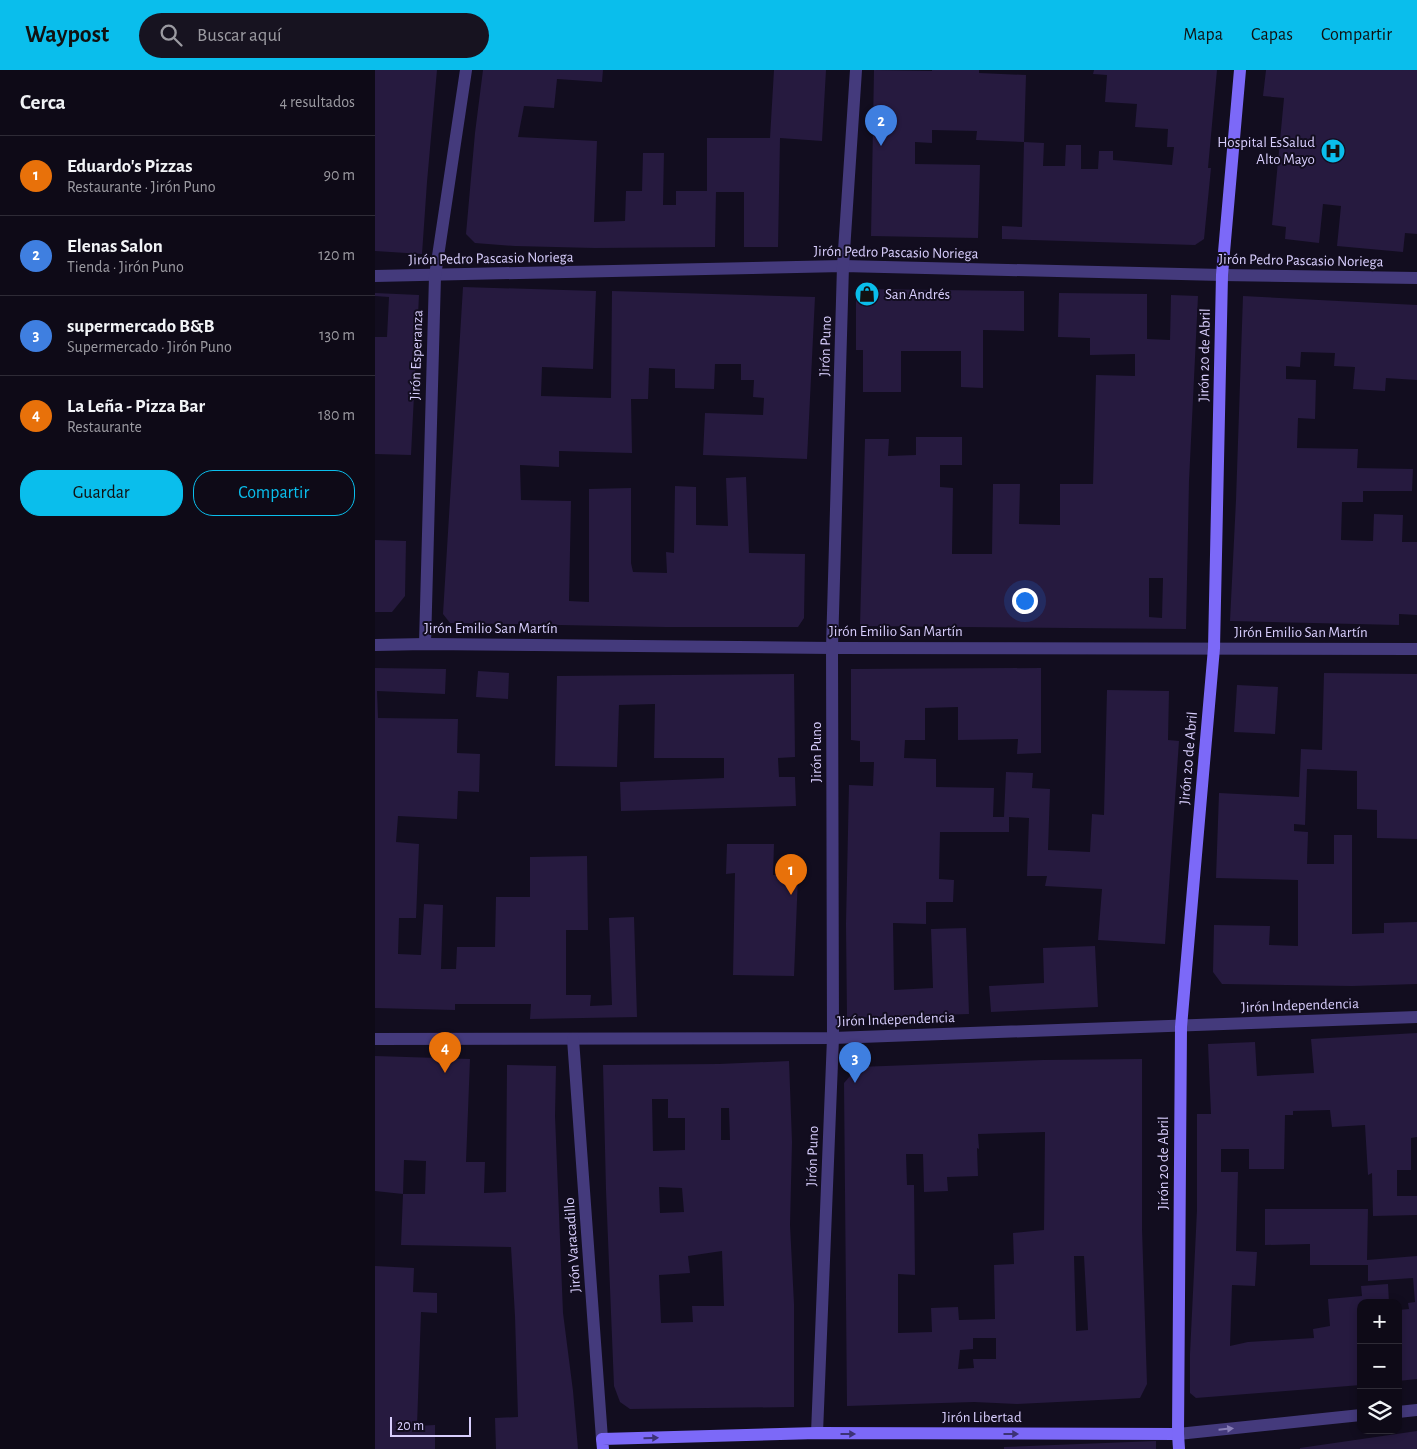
<!DOCTYPE html>
<html lang="es">
<head>
<meta charset="utf-8">
<style>
  body { margin:0; font-family:"Alegreya Sans",sans-serif; background:#171320; color:#f1f3f6 }
  .controls { position:absolute; right:15px; bottom:15px; display:grid; overflow:hidden; border-radius:10px; box-shadow:0 2px 8px #0003 }
  .controls button { width:45px; height:45px; display:grid; place-items:center; padding:0; border:0; border-bottom:1px solid #2e2b36; background:#0e0a17; color:#f1f3f6; font:25px sans-serif }
  .scale { position:absolute; left:15px; bottom:12px; width:81px; box-sizing:border-box; padding-left:5px; border:2px solid #d8cefd; border-top:0; font-size:14px; line-height:18px; white-space:nowrap; color:#d8cefd; -webkit-text-stroke:4px #120d1f; paint-order:stroke }
  .you { position:absolute; left:649px; top:530px; width:18px; height:18px; margin:-12px; border:4px solid #fff; border-radius:50%; background:#1a73e8; box-shadow:0 0 0 8px #1a73e833 }
  .badge { display:grid; place-items:center; width:32px; height:32px; border-radius:50%; background:#0abeec; color:#fff; font-size:16px; font-weight:700 }
  .pin { position:absolute; translate:-50% -41px; filter:drop-shadow(0 1px 2px #0008) }
  .pin::after { content:''; position:absolute; top:26px; width:18px; height:15px; background:inherit; clip-path:polygon(0 0,100% 0,50% 100%) }
  .list { margin:0; padding:0; list-style:none }
  h2 { display:flex; justify-content:space-between; align-items:center; height:65px; margin:0; padding:0 20px; font-size:21px }
  h2 small { font-size:16px; font-weight:400; color:#9b9aa1 }
  .list li { display:grid; grid-template-columns:32px 1fr auto; gap:15px; align-items:center; box-sizing:border-box; height:80px; padding:0 20px; border-top:1px solid #2e2b36 }
  .list b { display:block; font-size:19px; white-space:nowrap }
  .list p { margin:0; font-size:16px; white-space:nowrap; color:#9b9aa1 }
  .list em { font-size:16px; font-style:normal; color:#9b9aa1 }
  .actions { display:flex; gap:10px; padding:15px 20px }
  .actions a { flex:1; padding:11px 0; border:1px solid #0abeec; border-radius:20px; text-align:center; font-size:18px; color:#0abeec }
  .actions .main { background:#0abeec; color:#111 }
  .icon { flex:none; width:28px; height:28px; fill:none; stroke:currentColor; stroke-width:2; stroke-linecap:round; stroke-linejoin:round }
  .map { position:relative; flex:none; width:1042px; height:1379px; overflow:hidden }
  header { display:flex; align-items:center; gap:30px; box-sizing:border-box; height:70px; padding:0 25px; background:#0abeec; color:#111 }
  header strong { font-size:24px }
  nav { display:flex; gap:28px; margin-inline-start:auto; font-size:18px }
  .search { width:350px; height:45px; background:#171320; display:flex; align-items:center; gap:12px; box-sizing:border-box; padding:0 18px; border-radius:28px; color:#9b9aa1; font-size:19px }
  main { display:flex }
  aside { flex:1; background:#0e0a17 }
  .map>svg:first-child { display:block }
  .building { fill:#261a3f; fill-rule:evenodd }
  .lines { fill:none; stroke-linecap:round; stroke-linejoin:round }
  .street { stroke:#443a7c; stroke-width:12 }
  .secondary { stroke:#7c69f8; stroke-width:12 }
  .oneway { fill:#877db6 }
  .oneway2 { fill:#3c3276 }
  .labels { text-anchor:middle; stroke-width:4; stroke-linejoin:round; paint-order:stroke }
  .poi-label { font-size:15px; fill:#d8cefd; stroke:#120d1f; text-anchor:end }
  .street-label { font-size:15px; fill:#d8cefd; stroke:#120d1f }
</style>
</head>
<body>
<header>
<strong>Waypost</strong>
<div class="search"><svg class="icon" aria-label="search" viewBox="0 0 24 24"><circle cx="10" cy="10" r="6"/><path d="M15 15l6 6"/></svg>Buscar aquí</div>
<nav><a>Mapa</a><a>Capas</a><a>Compartir</a></nav>
</header>
<main>
<aside>
<h2>Cerca<small>4 resultados</small></h2>
<ul class="list">
<li><span class="badge" style="background:#e8710a">1</span><div><b>Eduardo's Pizzas</b><p>Restaurante · Jirón Puno</p></div><em>90 m</em></li>
<li><span class="badge" style="background:#3f7fe0">2</span><div><b>Elenas Salon</b><p>Tienda · Jirón Puno</p></div><em>120 m</em></li>
<li><span class="badge" style="background:#3f7fe0">3</span><div><b>supermercado B&amp;B</b><p>Supermercado · Jirón Puno</p></div><em>130 m</em></li>
<li><span class="badge" style="background:#e8710a">4</span><div><b>La Leña - Pizza Bar</b><p>Restaurante</p></div><em>180 m</em></li>
</ul>
<div class="actions"><a class="main">Guardar</a><a>Compartir</a></div>
</aside>
<div class="map">
<svg width="1042" height="1379" viewBox="0 0 1042 1379">
  <rect width="100%" height="100%" fill="#120d1f"/>
  <g class="building">
    <path d="M0,0H62L52,112L47,184L0,181Z"/>
    <path d="M108,0H228L227,12L182,9L179,38L149,36L143,67L222,71L219,152L250,151L251,121H267L268,83H289L288,135H301V121H332V68H395L399,0H451L447,71L405,68L403,177H369V122H341L340,177L220,178L140,176L100,173L91,164L100,63Z"/>
    <path d="M499,0L557,1V0H604V3L651,5L649,72L669,73L668,96H690L691,75H706V99H723L724,81H738V90L797,95L799,77H792L793,59L760,57L762,34L730,32L732,5L718,4L719,0H842L833,98H836L829,169L820,175L627,169V156L647,157L649,72L601,70L602,61L557,60V73L540,72V94L605,95L603,168L496,166Z"/>
    <path d="M891,0H1042V164L1030,163L1028,182L962,176L966,136L948,134L944,173L910,169L911,157L897,155L909,28L888,26Z"/>
    <path d="M88,217L221,221L218,299L167,297L166,326L236,328L237,221L440,227L432,389L328,385L330,343L388,345L389,328L378,327L379,310H366V294H340L339,319L300,318V299L274,298L273,329H256L257,383L184,381V397L145,395L146,430L196,431L194,531L214,532V419L256,418V493L258,502L292,503L291,482L299,483L300,416L321,417V455L353,456L351,408L371,407L374,483L430,484L429,548L423,557H290L75,553L68,544Z"/>
    <path d="M481,219L649,221V261L608,260V318L586,317V281H526V322H488V280H481Z"/>
    <path d="M0,223L44,225L36,385L0,384V267H12L14,227L0,226Z"/>
    <path d="M684,223L772,224V269L795,270L796,225L823,226L814,411L811,559L485,556L490,369H514L513,386L541,385V367H587V395H565V417L578,418L577,484H617L618,414H645L644,454L685,455V414H718L721,305L760,306V284L715,285V268L683,267ZM774,508H788L787,548L774,547Z"/>
    <path d="M868,226L1042,235V310L1011,308L1010,321L978,319L980,297L959,296L960,283L926,282L925,297L911,296V309L941,310L940,349L923,348L922,378L983,379L982,398L1038,399L1037,421H988V432H967L966,470L998,471L999,444L1028,445L1027,472H1042V545L1024,544V555L855,551L861,430Z"/>
    <path d="M0,470L31,471L30,526L17,542H0Z"/>
    <path d="M0,598L71,599L70,624L2,621L3,648L83,649L82,683L105,684L104,722L83,721L82,749L23,746L21,772L44,774L41,848H24L23,884L46,885L49,834L68,835L66,899H81L82,877H120L121,827H155V787L212,786L213,860H191V925H216L215,936L237,935L234,848L259,847L262,947L155,949L156,934H80V940L0,938Z"/>
    <path d="M666,598V683L642,684L643,669L583,670V637L550,638V670H530L529,688L561,689V717L619,718L618,747H629L631,702L658,703L657,718L675,719L673,780L715,782L717,744L729,745L732,620L794,621L793,670L804,671L790,874L723,870L727,819L670,816L672,806H652L654,748L634,747V762H565L564,809L579,810L578,832H551V854L518,853L519,920L558,918L556,859L591,858L594,944L472,948L471,854L474,715L498,716L499,692H485V671L476,670V599Z"/>
    <path d="M103,601L134,603L133,629L101,627Z"/>
    <path d="M949,603L1042,604V769L1002,768V740L982,739V701L932,699L930,755L919,754V761L933,762L932,794H959V765H977V864L1009,863V853L1042,852V914L977,916L847,914L838,902L839,855L895,856L894,875L923,876V810L841,808L844,723L924,727L926,679L947,680Z"/>
    <path d="M419,604L420,687L403,688L404,707H420L421,736L246,741L245,712L349,708V688H279L280,634L244,635L242,697L180,696L182,606Z"/>
    <path d="M862,615L903,617L900,664L859,662Z"/>
    <path d="M352,774H399L398,805H423L419,906L358,905L360,803L351,804Z"/>
    <path d="M720,876L723,937L616,942L614,916L669,913L668,878Z"/>
    <path d="M1042,963V1067L1036,1068V1100H1022V1126H1042V1145L998,1146L997,1103L993,1105L990,1055L957,1057L955,1040L918,1041V1045H910L909,1099H874V1079H846V1102H863L861,1181L882,1182L880,1216L857,1215L855,1276L873,1272L939,1268L938,1259L955,1256L953,1229L987,1226L986,1216L1013,1214L1014,1233H986V1315L821,1328L815,1323V1284L822,1140V1044H836L833,974L880,972L882,1006L939,1003L936,969Z"/>
    <path d="M0,986L95,989L91,1092H110L109,1123L131,1122L132,995L181,996L180,1046L188,1243L198,1321L203,1379H121L120,1348L143,1347L140,1246L136,1177L26,1175L28,1124H50L51,1091L29,1090L28,1124L0,1121Z"/>
    <path d="M767,989V1159L772,1314L765,1328L642,1334L599,1332L472,1336L469,1013L483,997L668,990ZM670,1062L669,1160L638,1163L639,1194L619,1195L620,1249L584,1250L583,1237L556,1238L557,1262L523,1263V1204L540,1205L539,1115H532L531,1084H548L549,1122L573,1121L572,1107L603,1106L602,1078L604,1079L603,1064ZM699,1186H709L713,1260L701,1261ZM598,1268H621V1289H598L599,1298L583,1299L585,1280L598,1279Z"/>
    <path d="M414,991L417,1072L415,1155L419,1234V1337L255,1339L245,1332L239,1316L231,1120L228,995L344,994ZM277,1029H293V1048H310V1080L278,1081ZM346,1038H354L355,1070H346ZM284,1117L307,1118L309,1142L285,1143ZM347,1181L349,1236H317L318,1252L286,1253L284,1205L315,1203L313,1186Z"/>
    <path d="M890,1139H993L992,1190L1042,1186V1309L1023,1311V1240L1034,1239L1033,1233L1040,1232L1038,1208L993,1211V1195H935V1174L890,1175Z"/>
    <path d="M0,1196L39,1198L38,1222L62,1223V1243L46,1242L42,1356L60,1355V1379H0Z"/>
    <path d="M1042,1361V1379H925V1378Z"/>
    <path d="M781,1371V1379H629V1377Z"/>
  </g>
  <g class="lines">
    <g class="street">
      <path d="M0,206L468,196L847,205L1042,208"/>
      <path d="M50,574L60,206L91,0"/>
      <path d="M0,575L50,574L457,578L1042,579"/>
      <path d="M0,969L458,968L1042,947"/>
      <path d="M198,969L227,1369"/>
      <path d="M1023,1342L1042,1340"/>
      <path d="M442,1363L458,968L457,578L468,196L481,0"/>
      <path d="M803,1364L986,1345"/>
    </g>
    <g class="secondary">
      <path d="M228,1379L227,1369L442,1363L803,1364"/>
      <path d="M804,1379L803,1364L806,957L839,578L847,205L865,0"/>
    </g>
  </g>
  <defs><path id="oneway-solid" d="M-6-.8H1V-3.2L6.5 0L1 3.2V.8H-6Z" transform="scale(1.25)"/></defs>
  <use class="oneway" href="#oneway-solid" transform="translate(851 1359) rotate(-6)"/>
  <g class="oneway2">
    <use href="#oneway-solid" transform="translate(473 1364)"/>
    <use href="#oneway-solid" transform="translate(636 1364)"/>
    <use href="#oneway-solid" transform="translate(276 1368) rotate(-1)"/>
  </g>
  <defs>
    <symbol id="hospital-disc" viewBox="-11 -11 22 22"><circle r="9.5" fill="#0abeec" stroke="#120d1f"/><path d="M-5-5h3v3.5h4V-5h3V5h-3V1.5h-4V5h-3Z" fill="#111"/></symbol>
    <symbol id="shop-disc" viewBox="-11 -11 22 22"><circle r="9.5" fill="#0abeec" stroke="#120d1f"/><path d="M-5-2.5h2.3a2.7 3.5 0 0 1 5.4 0H5L5.5 6h-11ZM-1.5-2.5h3a1.5 2.3 0 0 0-3 0Z" fill="#111"/></symbol>
  </defs>
  <g fill-rule="evenodd">
    <use href="#hospital-disc" x="944" y="67" width="28" height="28"/>
    <use href="#shop-disc" x="478" y="210" width="28" height="28"/>
  </g>
  <g class="labels">
    <g class="poi-label">
      <text x="940" y="77">Hospital EsSalud<tspan x="940" dy="17">Alto Mayo</tspan></text>
      <text x="510" y="229" text-anchor="start">San Andrés</text>
    </g>
    <g class="street-label">
      <text transform="translate(521 182) rotate(1)" y="5">Jirón Pedro Pascasio Noriega</text>
      <text transform="translate(116 188) rotate(-1)" y="5">Jirón Pedro Pascasio Noriega</text>
      <text transform="translate(926 190) rotate(1)" y="5">Jirón Pedro Pascasio Noriega</text>
      <text transform="translate(450 276) rotate(-88)" y="5">Jirón Puno</text>
      <text transform="translate(41 285) rotate(-88)" y="5">Jirón Esperanza</text>
      <text transform="translate(829 285) rotate(-89)" y="5">Jirón 20 de Abril</text>
      <text x="116" y="563">Jirón Emilio San Martín</text>
      <text x="521" y="566">Jirón Emilio San Martín</text>
      <text x="926" y="567">Jirón Emilio San Martín</text>
      <text transform="translate(441 682) rotate(-90)" y="5">Jirón Puno</text>
      <text transform="translate(813 688) rotate(-85)" y="5">Jirón 20 de Abril</text>
      <text transform="translate(925 935) rotate(-2)" y="5">Jirón Independencia</text>
      <text transform="translate(521 949) rotate(-2)" y="5">Jirón Independencia</text>
      <text transform="translate(437 1086) rotate(-88)" y="5">Jirón Puno</text>
      <text transform="translate(788 1093) rotate(-90)" y="5">Jirón 20 de Abril</text>
      <text transform="translate(197 1175) rotate(-94)" y="5">Jirón Varacadillo</text>
      <text x="607" y="1352">Jirón Libertad</text>
    </g>
  </g>
</svg>
<div class="controls">
<button>+</button>
<button>−</button>
<button><svg class="icon" aria-label="layers" viewBox="0 0 24 24"><path d="M12 4l9 5-9 5-9-5zM3 14l9 5 9-5"/></svg></button>
</div>
<div class="scale">20 m</div>
<div class="you"></div>
<div class="pin badge" style="left:416px;top:825px;background:#e8710a">1</div>
<div class="pin badge" style="left:506px;top:76px;background:#3f7fe0">2</div>
<div class="pin badge" style="left:480px;top:1013px;background:#3f7fe0">3</div>
<div class="pin badge" style="left:70px;top:1003px;background:#e8710a">4</div>
</div>
</main>
</body>
</html>
